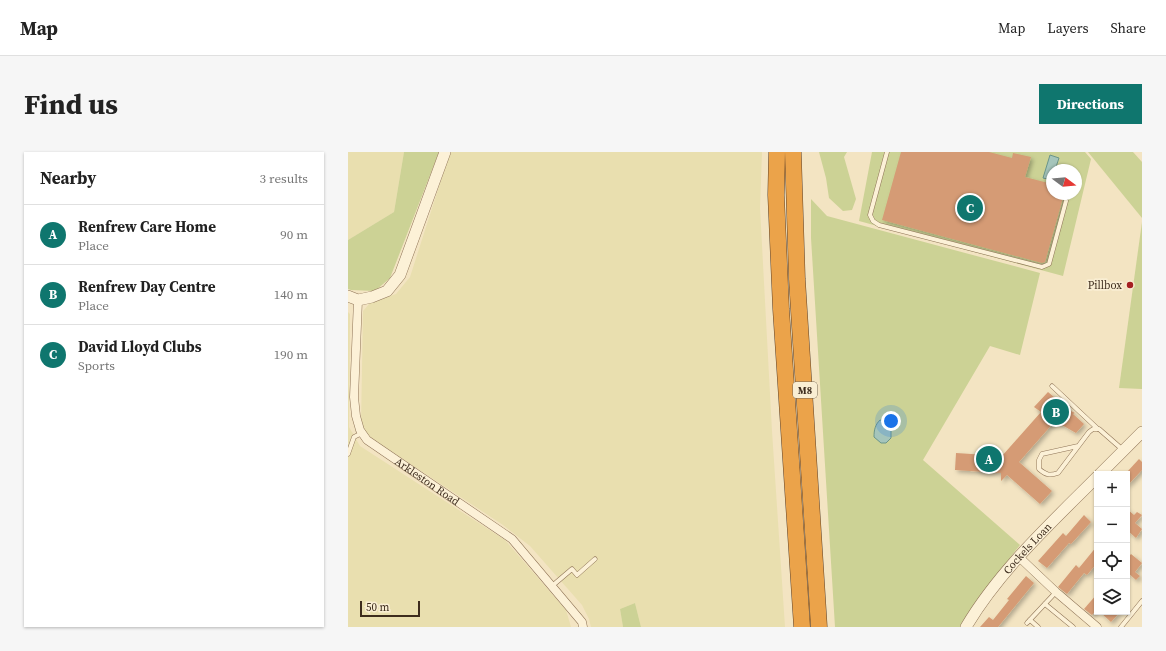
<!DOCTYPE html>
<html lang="en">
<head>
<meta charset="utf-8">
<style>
  body { margin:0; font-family:"Source Serif 4",serif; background:#f6f6f6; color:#222 }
  .controls { position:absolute; right:12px; bottom:12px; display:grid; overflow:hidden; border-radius:0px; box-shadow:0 1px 3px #0004 }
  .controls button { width:36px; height:36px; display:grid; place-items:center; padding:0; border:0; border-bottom:1px solid #e0e0e0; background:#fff; color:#222; font:20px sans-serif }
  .compass { position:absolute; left:698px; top:12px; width:36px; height:36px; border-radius:50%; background:#fff; box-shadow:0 1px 3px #0004; rotate:106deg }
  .scale { position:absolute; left:12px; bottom:10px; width:60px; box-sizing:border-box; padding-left:4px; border:2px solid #3d2c1d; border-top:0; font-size:11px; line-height:14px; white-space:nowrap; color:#3d2c1d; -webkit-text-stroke:3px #f9eed3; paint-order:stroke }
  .you { position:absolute; left:543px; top:269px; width:14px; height:14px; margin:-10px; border:3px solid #fff; border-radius:50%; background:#1a73e8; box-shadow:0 0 0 6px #1a73e833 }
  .badge { display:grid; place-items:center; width:26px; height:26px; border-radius:50%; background:#0f766e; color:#fff; font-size:13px; font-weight:700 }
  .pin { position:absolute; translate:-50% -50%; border:2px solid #fff; box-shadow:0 1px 4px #0006 }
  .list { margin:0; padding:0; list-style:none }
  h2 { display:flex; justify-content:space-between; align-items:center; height:52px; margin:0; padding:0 16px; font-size:17px }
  h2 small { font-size:13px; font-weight:400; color:#767676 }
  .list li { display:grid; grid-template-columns:26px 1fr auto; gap:12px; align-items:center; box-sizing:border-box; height:60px; padding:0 16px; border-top:1px solid #e0e0e0 }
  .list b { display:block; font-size:15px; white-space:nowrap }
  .list p { margin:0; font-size:13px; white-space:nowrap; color:#767676 }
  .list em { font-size:13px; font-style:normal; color:#767676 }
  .icon { flex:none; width:22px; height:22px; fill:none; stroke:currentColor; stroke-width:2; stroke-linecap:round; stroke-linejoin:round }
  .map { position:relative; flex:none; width:794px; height:475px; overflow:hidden; border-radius:0px }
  header { display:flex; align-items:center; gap:24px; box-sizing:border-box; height:56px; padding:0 20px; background:#fff; border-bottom:1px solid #e0e0e0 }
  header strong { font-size:19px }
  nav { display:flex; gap:22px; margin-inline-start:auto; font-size:14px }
  .intro { display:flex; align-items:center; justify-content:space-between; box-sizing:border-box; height:96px; padding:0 24px }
  h1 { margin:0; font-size:28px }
  .button { padding:10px 18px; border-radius:0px; background:#0f766e; color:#fff; font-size:14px; font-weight:700 }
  main { display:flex; gap:24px; padding:0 24px }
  aside { flex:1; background:#fff; border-radius:0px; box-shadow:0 1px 3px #0004 }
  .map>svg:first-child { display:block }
  .farmland { fill:#e9dfaf }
  .green { fill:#ccd295; fill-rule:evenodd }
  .water { fill:#a5c5bb; stroke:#6a958a }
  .building { fill:#d59b74; filter:url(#shadow) }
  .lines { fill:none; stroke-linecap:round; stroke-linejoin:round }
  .service-casing { stroke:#8f7457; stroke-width:5 }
  .minor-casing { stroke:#8f7457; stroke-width:9 }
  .tertiary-casing { stroke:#8f7457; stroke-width:12 }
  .motorway-casing { stroke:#5d422b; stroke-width:17 }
  .service { stroke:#fcf1d7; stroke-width:4 }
  .minor { stroke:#fcf1d7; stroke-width:8 }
  .tertiary { stroke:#fcf1d7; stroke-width:11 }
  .motorway { stroke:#eba34a; stroke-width:16 }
  .poi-dot { fill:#a52022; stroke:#f9eed3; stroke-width:1.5 }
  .labels { text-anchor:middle; stroke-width:3.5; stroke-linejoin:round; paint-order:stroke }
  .shield { fill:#f9eed3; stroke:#756654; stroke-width:1 }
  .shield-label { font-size:10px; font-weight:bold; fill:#3d2c1d }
  .poi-label { font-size:11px; fill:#3d2c1d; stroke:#f9eed3; text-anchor:end }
  .street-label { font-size:11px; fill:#3d2c1d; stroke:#f9eed3 }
</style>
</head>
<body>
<header>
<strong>Map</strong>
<nav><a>Map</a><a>Layers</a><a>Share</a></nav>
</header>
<div class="intro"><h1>Find us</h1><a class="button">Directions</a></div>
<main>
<aside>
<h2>Nearby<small>3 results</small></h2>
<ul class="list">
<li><span class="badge">A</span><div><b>Renfrew Care Home</b><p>Place</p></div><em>90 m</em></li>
<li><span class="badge">B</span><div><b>Renfrew Day Centre</b><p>Place</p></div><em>140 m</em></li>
<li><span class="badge">C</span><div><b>David Lloyd Clubs</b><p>Sports</p></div><em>190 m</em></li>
</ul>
</aside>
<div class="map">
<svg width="794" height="475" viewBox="0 0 794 475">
  <defs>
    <filter id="shadow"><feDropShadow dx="2.5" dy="2.5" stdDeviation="2" flood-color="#0004"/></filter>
  </defs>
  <rect width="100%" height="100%" fill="#f3e4c2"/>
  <g class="farmland">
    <path d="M0,0H56L46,60L0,88Z"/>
    <path d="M102,0H414L412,56L424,279L437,475H293L287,451L272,457L275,475H243L241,467L234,453L182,394L155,373L20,284L13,273L15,159L22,151L48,142L62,125Z"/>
    <path d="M0,160L2,162L1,275L12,294L157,388L218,458L223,475H0Z"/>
  </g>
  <g class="green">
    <path d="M56,0H91L42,126L27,139L3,138L0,137V88L46,60Z"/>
    <path d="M471,0H499L496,5L508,47L504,58L495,59L481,46L478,26Z"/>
    <path d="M524,0H737L743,7L715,124L511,69ZM704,18H728V42H704Z"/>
    <path d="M740,0H785L794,10V66Z"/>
    <path d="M463,47L479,64L692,121L672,203L642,194L575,308L672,393L637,438L614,475H487L463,86Z"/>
    <path d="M794,70V237L771,236Z"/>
    <path d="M287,451L293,475H275L272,457Z"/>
  </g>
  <g class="water">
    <path d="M702,3L711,6L707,18H704V28L695,26Z"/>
    <path d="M532,268L539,270L543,278V286L538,291H533L526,285C526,278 527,273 532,268Z"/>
  </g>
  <g class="building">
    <path d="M553,0H641L664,6L665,1L683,5L677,25L704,32V42H716L697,110L694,111L534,68Z"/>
    <path d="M700,240L713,251L715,249L721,258L727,261L725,262L736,272L728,281L707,269L671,310L704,339L692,352L659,323L653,329V321L607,318L608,301L654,304L693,260L686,255Z"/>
    <path d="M791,307L794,310V318L779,334V320Z"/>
    <path d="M779,357L786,363L789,360L794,363L787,371L794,377L788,386L779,378Z"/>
    <path d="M736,363L743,370L723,392L721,391L699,416L690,409L715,381L718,384Z"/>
    <path d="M749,394V411L739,423L736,421L719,442L710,435L728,413L731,416Z"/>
    <path d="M783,402L794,411L787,420L792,424L788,428L779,420V407Z"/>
    <path d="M678,424L686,431L650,475H632L641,465L645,468L661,448L659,447Z"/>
    <path d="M749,442V457L744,463L736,457Z"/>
    <path d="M752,460H772L763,470Z"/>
  </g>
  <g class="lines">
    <defs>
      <g id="service">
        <path d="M539,0L522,63L525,69L531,73L694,115L701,112L718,49"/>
        <path d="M704,234L750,277"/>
        <path d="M730,294L694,302L691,308V317C698,323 702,324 710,321L741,280L745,277H751L775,298"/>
        <path d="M0,302L6,285L14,281"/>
        <path d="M204,434L224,417L229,423L247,407"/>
        <path d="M697,452L725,475"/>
        <path d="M682,468L690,475"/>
        <path d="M679,471L708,440"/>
        <path d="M773,475L794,449"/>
      </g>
      <g id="minor">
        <path id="s1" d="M10,148L6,245L8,264L12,278L19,288L164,387L234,470L235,475"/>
        <path d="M671,405L708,440L749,475"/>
      </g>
      <g id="tertiary">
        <path d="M0,144L10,148L24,145L39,139L52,123L97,0"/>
        <path d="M752,322L794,280"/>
        <path id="s2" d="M618,475C651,419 703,371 749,325"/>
      </g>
      <g id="motorway">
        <path d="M429,0L428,43L433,157L454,475"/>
        <path d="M445,0L449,127L471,475"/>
      </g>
    </defs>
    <use href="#service" class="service-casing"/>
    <use href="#minor" class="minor-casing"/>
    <use href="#tertiary" class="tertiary-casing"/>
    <use href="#motorway" class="motorway-casing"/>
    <use href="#service" class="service"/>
    <use href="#minor" class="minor"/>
    <use href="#tertiary" class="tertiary"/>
    <use href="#motorway" class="motorway"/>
  </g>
  <circle class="poi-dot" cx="782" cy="133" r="4"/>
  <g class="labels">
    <rect class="shield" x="445" y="230" width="24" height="16" rx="3"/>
    <g class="shield-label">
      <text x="457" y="242">M8</text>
    </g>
    <g class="poi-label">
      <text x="774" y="137">Pillbox</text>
    </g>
    <g class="street-label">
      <text dy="4" stroke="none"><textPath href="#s1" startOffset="216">Arkleston Road</textPath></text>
      <text dy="4" stroke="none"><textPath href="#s2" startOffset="100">Cockels Loan</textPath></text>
    </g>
  </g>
</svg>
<div class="controls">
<button>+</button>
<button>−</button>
<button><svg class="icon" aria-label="locate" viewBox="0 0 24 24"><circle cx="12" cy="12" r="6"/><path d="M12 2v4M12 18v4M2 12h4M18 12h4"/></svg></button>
<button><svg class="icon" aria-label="layers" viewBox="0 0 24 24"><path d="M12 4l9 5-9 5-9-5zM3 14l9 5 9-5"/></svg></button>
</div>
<svg class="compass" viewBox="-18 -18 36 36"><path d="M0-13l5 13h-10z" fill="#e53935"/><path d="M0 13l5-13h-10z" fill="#767676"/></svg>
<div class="scale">50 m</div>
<div class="you"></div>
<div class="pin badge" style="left:641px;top:307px">A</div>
<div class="pin badge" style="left:708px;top:260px">B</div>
<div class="pin badge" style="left:622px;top:56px">C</div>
</div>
</main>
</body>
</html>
